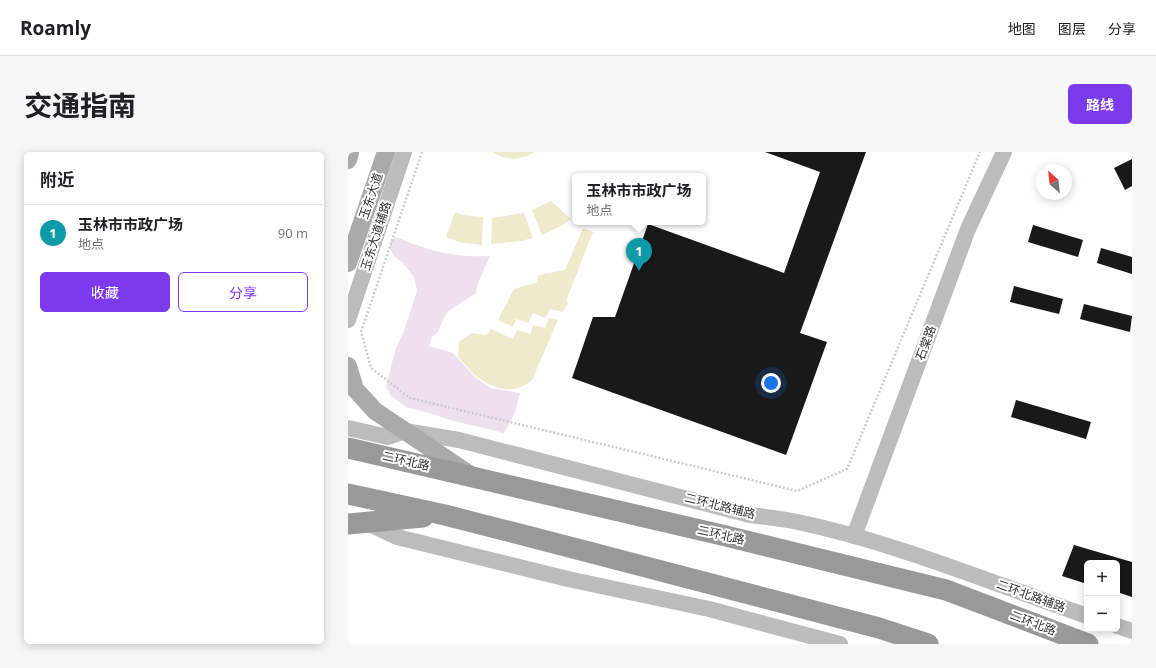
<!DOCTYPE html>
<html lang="zh">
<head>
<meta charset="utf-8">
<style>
  body { margin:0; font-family:"Open Sans","Noto Sans SC",sans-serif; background:#f6f6f6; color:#202124 }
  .controls { position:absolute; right:12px; bottom:12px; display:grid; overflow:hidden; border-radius:6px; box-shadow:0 2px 10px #0003 }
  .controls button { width:36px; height:36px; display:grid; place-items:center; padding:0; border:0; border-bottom:1px solid #e0e0e0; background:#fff; color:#202124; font:20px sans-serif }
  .compass { position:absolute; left:688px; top:12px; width:36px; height:36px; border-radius:50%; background:#fff; box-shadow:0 2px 10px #0003; rotate:333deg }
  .you { position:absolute; left:423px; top:231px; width:14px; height:14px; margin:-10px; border:3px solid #fff; border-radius:50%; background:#1a73e8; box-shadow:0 0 0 6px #1a73e833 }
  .badge { display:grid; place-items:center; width:26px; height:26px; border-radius:50%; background:#7c3aed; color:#fff; font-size:13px; font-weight:700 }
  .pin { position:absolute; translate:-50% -33px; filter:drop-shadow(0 1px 2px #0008) }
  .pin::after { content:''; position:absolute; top:21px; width:14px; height:12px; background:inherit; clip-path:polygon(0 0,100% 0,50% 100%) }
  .popup { position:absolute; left:224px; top:21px; width:134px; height:52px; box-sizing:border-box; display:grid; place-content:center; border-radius:6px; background:#fff; filter:drop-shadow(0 1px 3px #0005); font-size:13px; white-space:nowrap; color:#757577 }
  .popup b { font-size:15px; color:#202124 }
  .popup::after { content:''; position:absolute; left:50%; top:100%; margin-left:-8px; border:8px solid transparent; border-top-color:#fff }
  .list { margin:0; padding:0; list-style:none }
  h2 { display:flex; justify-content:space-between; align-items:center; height:52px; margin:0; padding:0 16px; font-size:17px }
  h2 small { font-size:13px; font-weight:400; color:#757577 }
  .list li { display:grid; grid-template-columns:26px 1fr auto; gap:12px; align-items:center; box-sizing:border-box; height:56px; padding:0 16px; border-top:1px solid #e0e0e0 }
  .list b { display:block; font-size:15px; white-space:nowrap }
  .list p { margin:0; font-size:13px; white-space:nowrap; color:#757577 }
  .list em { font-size:13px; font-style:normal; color:#757577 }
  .actions { display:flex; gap:8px; padding:12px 16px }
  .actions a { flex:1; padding:9px 0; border:1px solid #7c3aed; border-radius:6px; text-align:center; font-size:14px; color:#7c3aed }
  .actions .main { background:#7c3aed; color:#fff }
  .map { position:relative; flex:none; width:784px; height:492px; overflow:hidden; border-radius:6px }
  header { display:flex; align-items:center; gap:24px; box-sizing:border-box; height:56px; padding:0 20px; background:#fff; border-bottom:1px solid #e0e0e0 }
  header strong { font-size:19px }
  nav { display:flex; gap:22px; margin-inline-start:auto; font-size:14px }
  .intro { display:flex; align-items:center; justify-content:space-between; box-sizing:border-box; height:96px; padding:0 24px }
  h1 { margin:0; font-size:28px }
  .button { padding:10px 18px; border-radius:6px; background:#7c3aed; color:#fff; font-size:14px; font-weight:700 }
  main { display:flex; gap:24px; padding:0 24px }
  aside { flex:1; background:#fff; border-radius:6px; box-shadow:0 2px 10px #0003 }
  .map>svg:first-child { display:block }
  .green { fill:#eee0ef }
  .water { fill:#efeacb }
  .building { fill:#191919 }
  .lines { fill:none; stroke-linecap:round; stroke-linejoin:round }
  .path { stroke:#ccc; stroke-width:2.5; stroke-dasharray:2 2; stroke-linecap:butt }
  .secondary { stroke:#bcbcbc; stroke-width:16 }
  .primary { stroke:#aaa; stroke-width:18 }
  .highway { stroke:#999; stroke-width:21 }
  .labels { text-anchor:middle; stroke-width:4; stroke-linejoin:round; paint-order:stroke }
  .street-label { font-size:12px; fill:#323232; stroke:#fff }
</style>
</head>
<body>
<header>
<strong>Roamly</strong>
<nav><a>地图</a><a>图层</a><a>分享</a></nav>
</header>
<div class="intro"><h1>交通指南</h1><a class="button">路线</a></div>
<main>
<aside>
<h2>附近<small></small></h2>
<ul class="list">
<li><span class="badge" style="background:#0f9aa8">1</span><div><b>玉林市市政广场</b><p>地点</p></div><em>90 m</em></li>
</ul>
<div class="actions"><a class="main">收藏</a><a>分享</a></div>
</aside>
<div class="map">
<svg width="784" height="492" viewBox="0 0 784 492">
  <rect width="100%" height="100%" fill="#fff"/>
  <path class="green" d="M49,85C77,99 111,106 142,104L130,131L128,141L99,160L89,181L84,185L81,194L105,201L128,226L143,236L172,241L167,261L156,281L102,268L85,262L58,255L43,244L38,234L47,199L57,176L69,139L66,125L55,111L46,104L42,97L43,88Z"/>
  <g class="water">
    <path d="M144,0H186C174,9 157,9 144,0Z"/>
    <path d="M203,49L223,67L215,73L194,83L184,58Z"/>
    <path d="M107,60L114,63L135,65L134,93L111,90L98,85Z"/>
    <path d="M176,61L185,86L173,89L143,92L144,66Z"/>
    <path d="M235,76L245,80L218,149L220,151L215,160L202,157L197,166L185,161L180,171L168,167L165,175L150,168L166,137L188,131L191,123L217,118Z"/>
    <path d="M201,166L210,168L184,228C168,242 149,239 132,227C124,222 117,212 110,205L111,190L124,181L138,183L143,177L165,187L169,178L182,182L185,173L197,176Z"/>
  </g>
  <g class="building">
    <path d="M417,0H518L452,181L479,190L438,303L224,226L245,165H267L300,72L436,121L472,20Z"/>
    <path d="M784,7V34L777,38L766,16Z"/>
    <path d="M685,73L735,88L730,105L680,90Z"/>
    <path d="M753,96L784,105V122L749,111Z"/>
    <path d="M666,134L715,147L711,162L662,150Z"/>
    <path d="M736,152L784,164L782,180L732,167Z"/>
    <path d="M668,248L743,270L738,287L663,265Z"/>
    <path d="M726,393L784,410V445L769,440V411H739V432L714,424Z"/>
  </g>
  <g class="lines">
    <path class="path" d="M74,0L13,180L23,216L62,246L449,339L499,317L632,0"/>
    <g class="secondary">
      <path d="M0,168L56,0"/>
      <path d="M0,276L40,285L57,279L111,288L402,363C418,365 435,367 450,370C549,391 644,431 739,464"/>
      <path d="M17,370L49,385L220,427L361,457L492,492"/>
      <path d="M506,384L620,77L656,0"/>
      <path d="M769,474L784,479"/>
    </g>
    <g class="primary">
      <path d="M0,8L2,0"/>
      <path d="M0,111L38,0"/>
      <path d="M0,214L7,237L27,259L121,322"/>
    </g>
    <g class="highway">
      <path d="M0,296L378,384L598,438L740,492"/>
      <path d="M0,342L97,363L233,398L531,476L580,492"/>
      <path d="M0,372L75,365"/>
    </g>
  </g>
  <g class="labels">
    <g class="street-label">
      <text transform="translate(23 44) rotate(-71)" y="4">玉东大道</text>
      <text transform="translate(28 84) rotate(-72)" y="4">玉东大道辅路</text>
      <text transform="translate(578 191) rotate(-70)" y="4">石棠路</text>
      <text transform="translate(58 309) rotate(13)" y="4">二环北路</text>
      <text transform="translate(372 354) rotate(14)" y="4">二环北路辅路</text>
      <text transform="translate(373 383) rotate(13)" y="4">二环北路</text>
      <text transform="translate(683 444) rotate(20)" y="4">二环北路辅路</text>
      <text transform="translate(685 471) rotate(21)" y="4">二环北路</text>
    </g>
  </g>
</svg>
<div class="controls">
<button>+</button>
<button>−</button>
</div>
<svg class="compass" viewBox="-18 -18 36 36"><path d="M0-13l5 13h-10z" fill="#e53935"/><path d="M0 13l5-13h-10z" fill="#757577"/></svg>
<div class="you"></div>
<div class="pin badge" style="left:291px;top:119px;background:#0f9aa8">1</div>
<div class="popup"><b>玉林市市政广场</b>地点</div>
</div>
</main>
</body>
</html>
